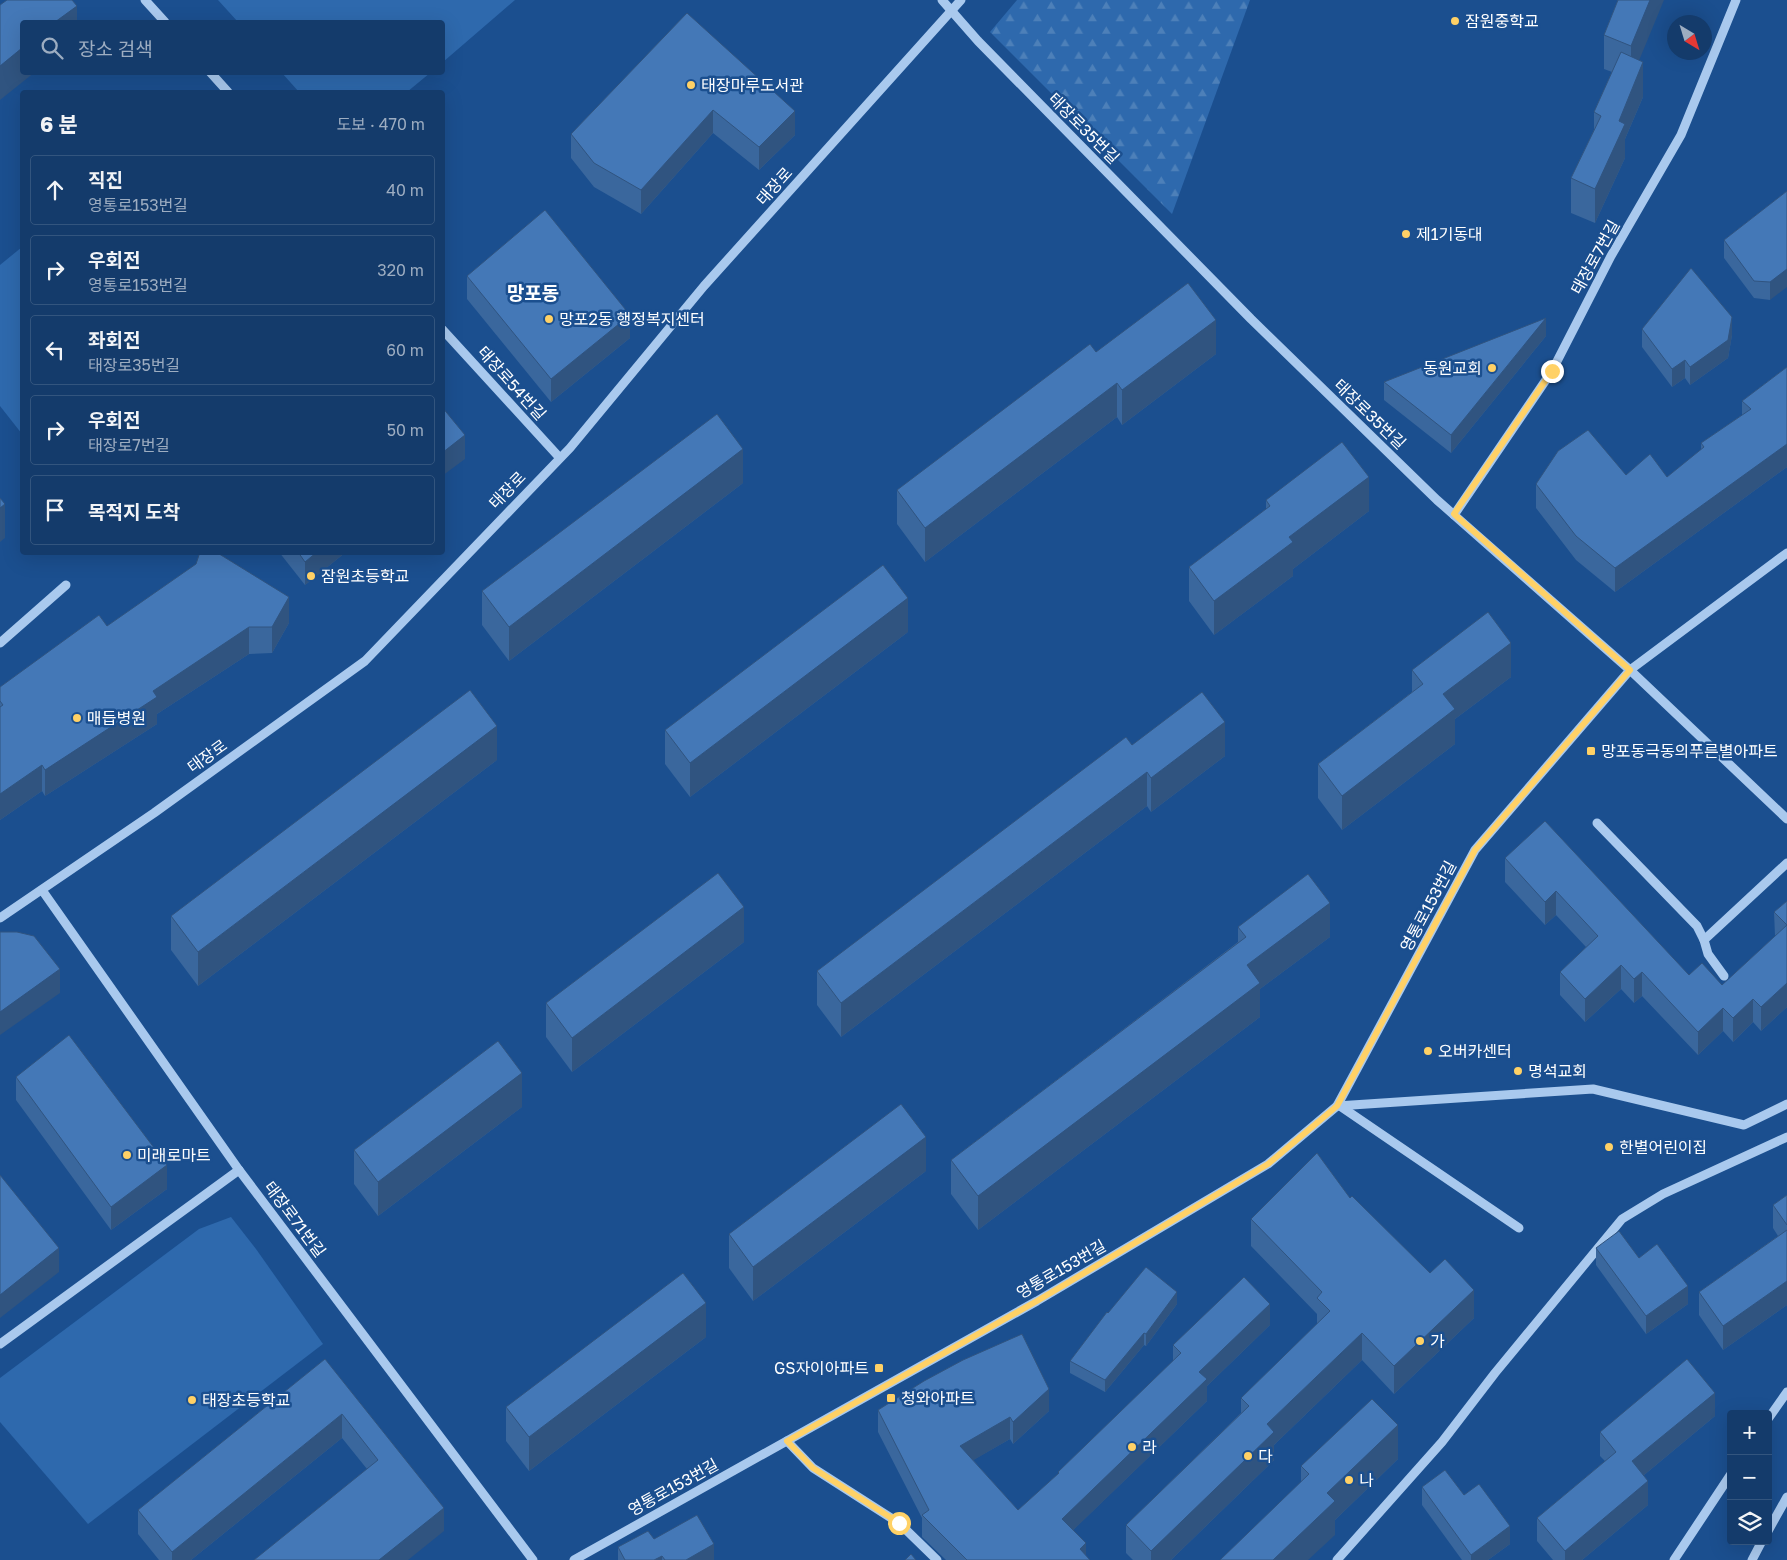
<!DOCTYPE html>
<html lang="ko">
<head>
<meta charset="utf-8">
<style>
  body { margin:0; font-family:"Golos Text","Noto Sans KR",sans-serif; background:#1d4271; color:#f1f3f6 }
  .controls { position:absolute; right:15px; bottom:15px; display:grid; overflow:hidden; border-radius:5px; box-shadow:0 5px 20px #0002 }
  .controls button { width:45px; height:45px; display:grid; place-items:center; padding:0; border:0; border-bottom:1px solid #33557e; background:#143b6b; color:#f1f3f6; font:25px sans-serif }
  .compass { position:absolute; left:1667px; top:15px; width:45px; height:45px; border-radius:50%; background:#143b6b; box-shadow:0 5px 20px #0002; rotate:142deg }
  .stop { position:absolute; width:15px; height:15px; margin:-11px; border:4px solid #ffd166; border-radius:50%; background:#fff }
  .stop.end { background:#ffd166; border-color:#fff; box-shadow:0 1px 5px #0008 }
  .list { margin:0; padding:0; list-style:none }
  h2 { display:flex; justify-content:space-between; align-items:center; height:65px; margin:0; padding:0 20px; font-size:21px }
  h2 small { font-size:16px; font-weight:400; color:#9dadc1 }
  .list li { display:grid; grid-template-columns:32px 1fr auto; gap:15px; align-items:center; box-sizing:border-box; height:70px; margin:0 10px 10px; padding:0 10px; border:1px solid #33557e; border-radius:5px }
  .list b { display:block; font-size:19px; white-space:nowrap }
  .list p { margin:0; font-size:16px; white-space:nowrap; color:#9dadc1 }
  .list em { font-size:16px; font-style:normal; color:#9dadc1 }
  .icon { flex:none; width:28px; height:28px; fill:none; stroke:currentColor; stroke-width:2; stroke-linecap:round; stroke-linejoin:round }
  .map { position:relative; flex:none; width:1787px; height:1560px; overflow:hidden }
  .search { position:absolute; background:#143b6b; box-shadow:0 5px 20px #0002; left:20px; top:20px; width:425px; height:55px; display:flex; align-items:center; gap:12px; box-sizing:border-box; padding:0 18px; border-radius:5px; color:#9dadc1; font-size:19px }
  .panel { position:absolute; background:#143b6b; box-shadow:0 5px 20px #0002; left:20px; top:90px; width:425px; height:465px; border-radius:5px }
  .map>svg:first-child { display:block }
  .forest { fill:url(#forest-firs) }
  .park { fill:#2e69ad }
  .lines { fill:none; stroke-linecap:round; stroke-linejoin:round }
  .minor { stroke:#a9c9ee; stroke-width:9 }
  .wall { fill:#3a679d }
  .shaded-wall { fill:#305480 }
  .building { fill:#4478b7; stroke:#305480 }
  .route { stroke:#ffd166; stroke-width:6 }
  .poi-dot { fill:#ffd166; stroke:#1b4f8f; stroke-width:2 }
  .labels { text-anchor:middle; stroke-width:5; stroke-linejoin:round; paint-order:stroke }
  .poi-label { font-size:16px; fill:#fff; stroke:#1b4f8f; text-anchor:start }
  .street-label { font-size:16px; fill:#fff; stroke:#1b4f8f }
  .quarter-label { font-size:19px; font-weight:bold; fill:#fff; stroke:#1b4f8f }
</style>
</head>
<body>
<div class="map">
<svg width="1787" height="1560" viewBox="0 0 1787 1560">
  <defs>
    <pattern id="forest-firs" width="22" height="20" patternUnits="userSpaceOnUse" patternTransform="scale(1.25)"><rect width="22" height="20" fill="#2e69ad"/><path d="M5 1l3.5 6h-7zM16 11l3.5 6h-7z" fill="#4d80b9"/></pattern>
  </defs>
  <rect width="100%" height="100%" fill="#1b4f8f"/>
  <path class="forest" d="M1017,0H1250L1172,214L990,32Z"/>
  <g class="park">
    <path d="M218,0H515L443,62L442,22H238Z"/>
    <path d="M282,73H430L407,92H299Z"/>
    <path d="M22,247V434L0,406V265Z"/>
    <path d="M231,1217L256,1249L323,1344L88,1524L0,1422V1378L199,1229Z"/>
  </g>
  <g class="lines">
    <g class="minor">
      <path d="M145,0L165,22"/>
      <path d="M942,0L978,41L1251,319L1437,500L1630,670L1787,819"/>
      <path d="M210,72L228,92"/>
      <path d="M442,329L559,457"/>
      <path d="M1454,515L1552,371L1611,256L1681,135L1736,0"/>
      <path d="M0,643L66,585"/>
      <path d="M1597,823L1697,926L1704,940L1708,954L1724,976"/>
      <path d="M42,890L239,1170L533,1560"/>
      <path d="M0,918L154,813L365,661L570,448L704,286L961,0"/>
      <path d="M1704,940L1787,863"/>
      <path d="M1337,1106L1593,1089L1744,1125L1787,1104"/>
      <path d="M1340,1106L1519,1228"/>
      <path d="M0,1344L239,1170"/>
      <path d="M1768,1419L1787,1392"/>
      <path d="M787,1441L813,1468L899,1523L937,1560"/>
      <path d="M1768,1531L1787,1497"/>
      <path d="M574,1560L1037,1301L1268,1164L1337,1106L1475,850L1630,670L1787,553"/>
      <path d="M1337,1560L1442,1442L1495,1373L1622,1219L1663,1194L1787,1137"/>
      <path d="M1674,1560L1731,1474"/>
      <path d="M1752,1560L1762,1541"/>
    </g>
  </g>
  <g class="wall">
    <path d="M1618,0L1639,60L1643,97L1625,139V158L1595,223L1571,213V178L1594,130V112L1612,72L1604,69V35Z"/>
    <path d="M687,13L795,135L759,170L713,133L641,214L594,187L571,158V134Z"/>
    <path d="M1787,191L1770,300L1754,298L1724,258V240Z"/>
    <path d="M467,276L630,338L551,402L467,299Z"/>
    <path d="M1642,329L1732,335L1728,358L1690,385L1685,378L1672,387L1642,347Z"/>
    <path d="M1546,336L1451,453L1384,400V382Z"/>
    <path d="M1096,352L1216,354L1122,425L1117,417L925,562L897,524V490Z"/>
    <path d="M1787,367V467L1615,592L1576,560L1536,508V484L1626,475L1667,477L1701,450V443L1742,415V401Z"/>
    <path d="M743,483L509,661L482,625V591Z"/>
    <path d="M1266,500L1369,511L1293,569V576L1214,635L1189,601V567L1266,509Z"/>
    <path d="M279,552H346L305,585Z"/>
    <path d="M289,623L272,653L249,654L157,714V724L45,796L42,791L0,820V687L107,626Z"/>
    <path d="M908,632L690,797L665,764V730Z"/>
    <path d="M1412,670L1511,677L1455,719V744L1342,830L1318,798V764L1412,692Z"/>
    <path d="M1132,745L1225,756L1151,812L1147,806L841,1037L817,1005V971Z"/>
    <path d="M497,760L198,986L171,950V916Z"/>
    <path d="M1505,858L1689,975L1722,985L1775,936L1774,912L1787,901V1007L1761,1031L1753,1022L1733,1042L1723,1031L1698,1055L1642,996L1634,1003L1621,989L1585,1022L1560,995V972L1586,947L1556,915L1545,925L1505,882Z"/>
    <path d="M1238,927L1330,937L1260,989V1017L978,1230L951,1194V1160L1238,942Z"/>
    <path d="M744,942L572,1072L546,1037V1003Z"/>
    <path d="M16,1077L167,1189L111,1230L16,1100Z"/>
    <path d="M522,1107L378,1216L354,1184V1150Z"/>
    <path d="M926,1171L753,1301L729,1268V1234Z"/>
    <path d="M1787,1195V1305L1723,1350L1699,1315V1292L1778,1236L1773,1228V1205Z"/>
    <path d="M1350,1198L1474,1318L1394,1394L1362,1360L1274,1445V1460L1171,1560H1133L1126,1553V1525L1241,1413V1398L1317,1324V1314L1251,1246V1219Z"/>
    <path d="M1596,1248L1688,1304L1646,1334L1596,1265Z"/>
    <path d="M1177,1304L1146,1346L1144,1345L1105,1392L1070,1373V1361L1108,1313Z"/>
    <path d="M1270,1325L1207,1386V1401L1073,1530L1086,1556L1090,1560H946L922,1537V1518L878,1432V1410L1049,1411L1013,1444L1010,1439L973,1460L1018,1510L1058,1474V1472L1173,1361V1345Z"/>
    <path d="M706,1337L529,1471L506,1441V1407Z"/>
    <path d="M325,1359L444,1531L367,1469L342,1438L191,1560H159L138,1534V1510Z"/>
    <path d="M1715,1416L1644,1475L1648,1505L1582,1560H1553L1537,1541V1518L1605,1461L1600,1456V1432Z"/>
    <path d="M1398,1459L1335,1520V1535L1301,1482V1466Z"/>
    <path d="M1422,1487L1464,1495L1510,1544L1488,1560H1462L1422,1505Z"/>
    <path d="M654,1539L714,1560H618V1547Z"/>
  </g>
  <g class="shaded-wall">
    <path d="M1650,0H1664L1631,80V46Z"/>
    <path d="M77,6V22H55Z"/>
    <path d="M22,48V72H35L0,100V66Z"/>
    <path d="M1643,62V97L1625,139V158L1595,223V189L1619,121Z"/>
    <path d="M713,110V133L641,214V190Z"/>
    <path d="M795,111V135L759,170V147Z"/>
    <path d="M1787,269V287L1770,300V282Z"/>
    <path d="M630,315V338L551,402V379Z"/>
    <path d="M1732,317V335L1728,358L1690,385V367Z"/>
    <path d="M1546,318V336L1451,453V435Z"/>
    <path d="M1216,320V354L1122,425V390Z"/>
    <path d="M1685,360V378L1672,387V369Z"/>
    <path d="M1117,383V417L925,562V528Z"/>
    <path d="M465,435V459L442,476V453Z"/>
    <path d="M1787,444V467L1615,592V568Z"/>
    <path d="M743,449V483L509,661V627Z"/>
    <path d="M1369,477V511L1293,569V576L1214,635V601L1289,537Z"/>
    <path d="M5,504V538L0,542V508Z"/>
    <path d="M317,552H346L305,585V562Z"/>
    <path d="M289,597V623L272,653V627Z"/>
    <path d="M908,598V632L690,797V763Z"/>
    <path d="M249,627V654L157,714V724L45,796V770L153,691Z"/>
    <path d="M1511,643V677L1455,719V744L1342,830V796L1443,694Z"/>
    <path d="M1225,722V756L1151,812V778Z"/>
    <path d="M497,726V760L198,986V952Z"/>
    <path d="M42,765V791L0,820V794Z"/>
    <path d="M1147,772V806L841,1037V1003Z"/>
    <path d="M1556,891V915L1545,925V902Z"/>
    <path d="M1330,903V937L1260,989V1017L978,1230V1196L1247,965Z"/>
    <path d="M744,907V942L572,1072V1038Z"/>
    <path d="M1621,965V989L1585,1022V999Z"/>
    <path d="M60,969V993L0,1035V1012Z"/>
    <path d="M1642,972V996L1634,1003V979Z"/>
    <path d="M1787,983V1007L1761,1031V1007Z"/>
    <path d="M1753,999V1022L1733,1042V1018Z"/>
    <path d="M1723,1008V1031L1698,1055V1032Z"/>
    <path d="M522,1073V1107L378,1216V1182Z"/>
    <path d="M926,1137V1171L753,1301V1267Z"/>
    <path d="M167,1165V1189L111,1230V1207Z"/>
    <path d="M59,1248V1272L0,1318V1295Z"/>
    <path d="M1787,1281V1305L1723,1350V1326Z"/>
    <path d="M1688,1286V1304L1646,1334V1316Z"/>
    <path d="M1474,1290V1318L1394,1394V1366Z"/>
    <path d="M1177,1292V1304L1146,1346V1334Z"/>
    <path d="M706,1303V1337L529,1471V1437Z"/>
    <path d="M1270,1304V1325L1207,1386V1401L1062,1541V1519L1199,1372Z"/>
    <path d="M1144,1333V1345L1105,1392V1380Z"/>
    <path d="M1362,1333V1360L1274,1445V1460L1171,1560H1151V1551L1267,1424Z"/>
    <path d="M1049,1389V1411L1013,1444V1422Z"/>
    <path d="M1715,1393V1416L1632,1485V1461Z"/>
    <path d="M342,1414V1438L191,1560H172V1552Z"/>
    <path d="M1010,1417V1439L960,1468V1446Z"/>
    <path d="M1398,1425V1459L1335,1520V1535L1308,1560H1273L1327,1493Z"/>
    <path d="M1648,1481V1505L1582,1560H1565V1551Z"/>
    <path d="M444,1508V1531L408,1560H379Z"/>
    <path d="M1510,1526V1544L1488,1560H1471V1555Z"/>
    <path d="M1086,1543V1560L1080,1549Z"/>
    <path d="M714,1544V1560H686Z"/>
    <path d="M662,1556V1560H654Z"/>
  </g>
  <g class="building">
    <path d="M7,0H72L77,6L55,22H22V48L0,66V5Z"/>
    <path d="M1618,0H1650L1631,46L1604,35Z"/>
    <path d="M687,13L795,111L759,147L713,110L641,190L594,163L571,134Z"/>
    <path d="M1621,52L1643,62L1619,121L1625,124L1595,189L1571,178L1601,116L1594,112Z"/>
    <path d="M1787,191V269L1770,282L1754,281L1724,240Z"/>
    <path d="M545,210L630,315L551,379L467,276Z"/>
    <path d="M1691,268L1732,317L1728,340L1690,367L1685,360L1672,369L1642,329Z"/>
    <path d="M1188,283L1216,320L1122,390L1117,383L925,528L897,490L1090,344L1096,352Z"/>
    <path d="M1546,318L1451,435L1384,382Z"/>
    <path d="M1787,367V444L1615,568L1576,536L1536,484L1558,451L1588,430L1626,475L1650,454L1667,477L1704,447L1701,443L1751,409L1742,401Z"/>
    <path d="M442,407L465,435L442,453Z"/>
    <path d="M717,414L743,449L509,627L482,591Z"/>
    <path d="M1342,442L1369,477L1289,537L1293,542L1214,601L1189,567L1270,506L1266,500Z"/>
    <path d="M0,498L5,504L0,508Z"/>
    <path d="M200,552H216L289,597L272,627H249L153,691L157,697L45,770L42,765L0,794V707L3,705L0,701V687L99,615L107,626L196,564Z"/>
    <path d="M298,552H317L305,562Z"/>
    <path d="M883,565L908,598L690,763L665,730Z"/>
    <path d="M1488,612L1511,643L1443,694L1455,709L1342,796L1318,764L1423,684L1412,670Z"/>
    <path d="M470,690L497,726L198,952L171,916Z"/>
    <path d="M1202,692L1225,722L1151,778L1147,772L841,1003L817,971L1126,737L1132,745Z"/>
    <path d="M1545,821L1689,975L1702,963L1722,985L1787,925L1774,912L1787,901V983L1761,1007L1753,999L1733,1018L1723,1008L1698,1032L1642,972L1634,979L1621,965L1585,999L1560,972L1598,936L1556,891L1545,902L1505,858Z"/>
    <path d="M718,873L744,907L572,1038L546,1003Z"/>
    <path d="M1308,874L1330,903L1247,965L1260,983L978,1196L951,1160L1246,937L1238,927Z"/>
    <path d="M0,932H17L34,936L60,969L0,1012Z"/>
    <path d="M69,1035L167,1165L111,1207L16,1077Z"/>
    <path d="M498,1041L522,1073L378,1182L354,1150Z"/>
    <path d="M901,1104L926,1137L753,1267L729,1234Z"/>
    <path d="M1317,1153L1350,1198L1352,1196L1430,1273L1445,1259L1474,1290L1394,1366L1362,1333L1267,1424L1274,1432L1151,1551L1126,1525L1249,1406L1241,1398L1330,1311L1317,1298L1322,1292L1251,1219Z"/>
    <path d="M0,1175L59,1248L0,1295Z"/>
    <path d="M1787,1195V1225L1773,1205Z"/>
    <path d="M1787,1230V1281L1723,1326L1699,1292Z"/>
    <path d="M1619,1231L1639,1258L1657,1244L1688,1286L1646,1316L1596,1248Z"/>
    <path d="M1146,1267L1177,1292L1146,1334L1144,1333L1105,1380L1070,1361L1107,1312L1108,1313Z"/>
    <path d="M683,1273L706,1303L529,1437L506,1407Z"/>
    <path d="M1244,1277L1270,1304L1199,1372L1207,1379L1062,1519L1086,1543L1080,1549L1090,1560H967L922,1515L929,1510L878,1410L924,1381L963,1360L1022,1334L1049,1389L1013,1422L1010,1417L960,1446L1018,1510L1059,1473L1058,1472L1181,1353L1173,1345Z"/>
    <path d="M325,1359L444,1508L379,1560H254L378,1460L342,1414L172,1552L138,1510Z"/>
    <path d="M1687,1359L1715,1393L1632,1461L1648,1481L1565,1551L1537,1518L1616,1452L1600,1432Z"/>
    <path d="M1372,1399L1398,1425L1327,1493L1335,1501L1273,1560H1220L1309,1474L1301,1466Z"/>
    <path d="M1445,1470L1464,1495L1479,1484L1510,1526L1471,1555L1422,1487Z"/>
    <path d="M697,1515L714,1544L686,1560H665L662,1556L654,1560H625L618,1547L648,1531L654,1539Z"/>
    <path d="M911,1554L916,1560H905Z"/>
  </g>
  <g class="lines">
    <path class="route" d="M899,1523L813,1468L787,1441L1037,1301L1268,1164L1337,1106L1475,850L1630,670L1454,514L1552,371"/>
  </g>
  <g class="poi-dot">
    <circle cx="1455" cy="21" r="5"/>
    <circle cx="691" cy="85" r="5"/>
    <circle cx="1406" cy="234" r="5"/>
    <circle cx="549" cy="319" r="5"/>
    <circle cx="1492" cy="368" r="5"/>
    <circle cx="311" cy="576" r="5"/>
    <circle cx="77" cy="718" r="5"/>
    <rect x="1586" y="746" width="10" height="10" rx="2.5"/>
    <circle cx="1428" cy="1051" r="5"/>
    <circle cx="1518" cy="1071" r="5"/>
    <circle cx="1609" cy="1147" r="5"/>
    <circle cx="127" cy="1155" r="5"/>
    <circle cx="1420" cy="1341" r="5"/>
    <rect x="874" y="1363" width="10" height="10" rx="2.5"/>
    <rect x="886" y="1393" width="10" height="10" rx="2.5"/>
    <circle cx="192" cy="1400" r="5"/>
    <circle cx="1132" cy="1447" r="5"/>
    <circle cx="1248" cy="1456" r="5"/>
    <circle cx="1349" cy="1480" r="5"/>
  </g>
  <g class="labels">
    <g class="poi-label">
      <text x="1465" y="27">잠원중학교</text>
      <text x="701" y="91">태장마루도서관</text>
      <text x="1416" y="240">제1기동대</text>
      <text x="559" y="325">망포2동 행정복지센터</text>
      <text x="1482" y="374" text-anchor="end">동원교회</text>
      <text x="321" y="582">잠원초등학교</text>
      <text x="87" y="724">매듭병원</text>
      <text x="1601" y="757">망포동극동의푸른별아파트</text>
      <text x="1438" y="1057">오버카센터</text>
      <text x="1528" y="1077">명석교회</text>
      <text x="1619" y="1153">한별어린이집</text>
      <text x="137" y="1161">미래로마트</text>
      <text x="1430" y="1347">가</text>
      <text x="869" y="1374" text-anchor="end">GS자이아파트</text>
      <text x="901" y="1404">청와아파트</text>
      <text x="202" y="1406">태장초등학교</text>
      <text x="1142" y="1453">라</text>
      <text x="1258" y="1462">다</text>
      <text x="1359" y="1486">나</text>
    </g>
    <g class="street-label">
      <text transform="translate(1084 128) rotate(45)" y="6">태장로35번길</text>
      <text transform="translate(774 186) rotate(-48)" y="6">태장로</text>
      <text transform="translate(1595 257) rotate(-61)" y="6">태장로7번길</text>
      <text transform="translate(512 383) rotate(48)" y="6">태장로54번길</text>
      <text transform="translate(1370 414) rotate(44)" y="6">태장로35번길</text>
      <text transform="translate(507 490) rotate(-46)" y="6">태장로</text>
      <text transform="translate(207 756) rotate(-36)" y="6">태장로</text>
      <text transform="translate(1428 906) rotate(-62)" y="6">영통로153번길</text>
      <text transform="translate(295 1219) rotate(53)" y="6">태장로71번길</text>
      <text transform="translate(1061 1269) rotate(-30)" y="6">영통로153번길</text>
      <text transform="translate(673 1487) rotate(-29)" y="6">영통로153번길</text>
    </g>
    <g class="quarter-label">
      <text x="533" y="300">망포동</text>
    </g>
  </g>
</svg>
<div class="controls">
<button>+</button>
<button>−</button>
<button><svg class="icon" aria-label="layers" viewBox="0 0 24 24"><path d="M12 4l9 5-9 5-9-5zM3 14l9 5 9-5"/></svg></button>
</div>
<svg class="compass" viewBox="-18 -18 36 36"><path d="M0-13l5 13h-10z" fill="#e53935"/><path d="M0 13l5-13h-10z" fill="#9dadc1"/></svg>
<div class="stop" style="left:899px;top:1523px"></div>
<div class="stop end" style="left:1552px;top:371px"></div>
<div class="search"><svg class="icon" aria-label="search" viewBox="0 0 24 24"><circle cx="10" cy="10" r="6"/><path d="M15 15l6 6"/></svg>장소 검색</div>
<section class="panel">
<h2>6 분<small>도보 · 470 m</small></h2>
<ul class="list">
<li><svg class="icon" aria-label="ahead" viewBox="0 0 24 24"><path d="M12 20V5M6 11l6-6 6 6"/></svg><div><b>직진</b><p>영통로153번길</p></div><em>40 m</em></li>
<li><svg class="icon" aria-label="right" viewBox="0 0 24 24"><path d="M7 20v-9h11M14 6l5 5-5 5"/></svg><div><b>우회전</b><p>영통로153번길</p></div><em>320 m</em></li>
<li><svg class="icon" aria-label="left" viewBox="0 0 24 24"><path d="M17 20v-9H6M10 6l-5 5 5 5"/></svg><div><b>좌회전</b><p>태장로35번길</p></div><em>60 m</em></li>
<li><svg class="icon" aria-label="right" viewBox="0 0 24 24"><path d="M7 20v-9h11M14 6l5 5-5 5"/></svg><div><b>우회전</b><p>태장로7번길</p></div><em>50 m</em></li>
<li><svg class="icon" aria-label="arrive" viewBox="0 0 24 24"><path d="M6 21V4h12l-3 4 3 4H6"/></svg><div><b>목적지 도착</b></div></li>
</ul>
</section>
</div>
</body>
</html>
